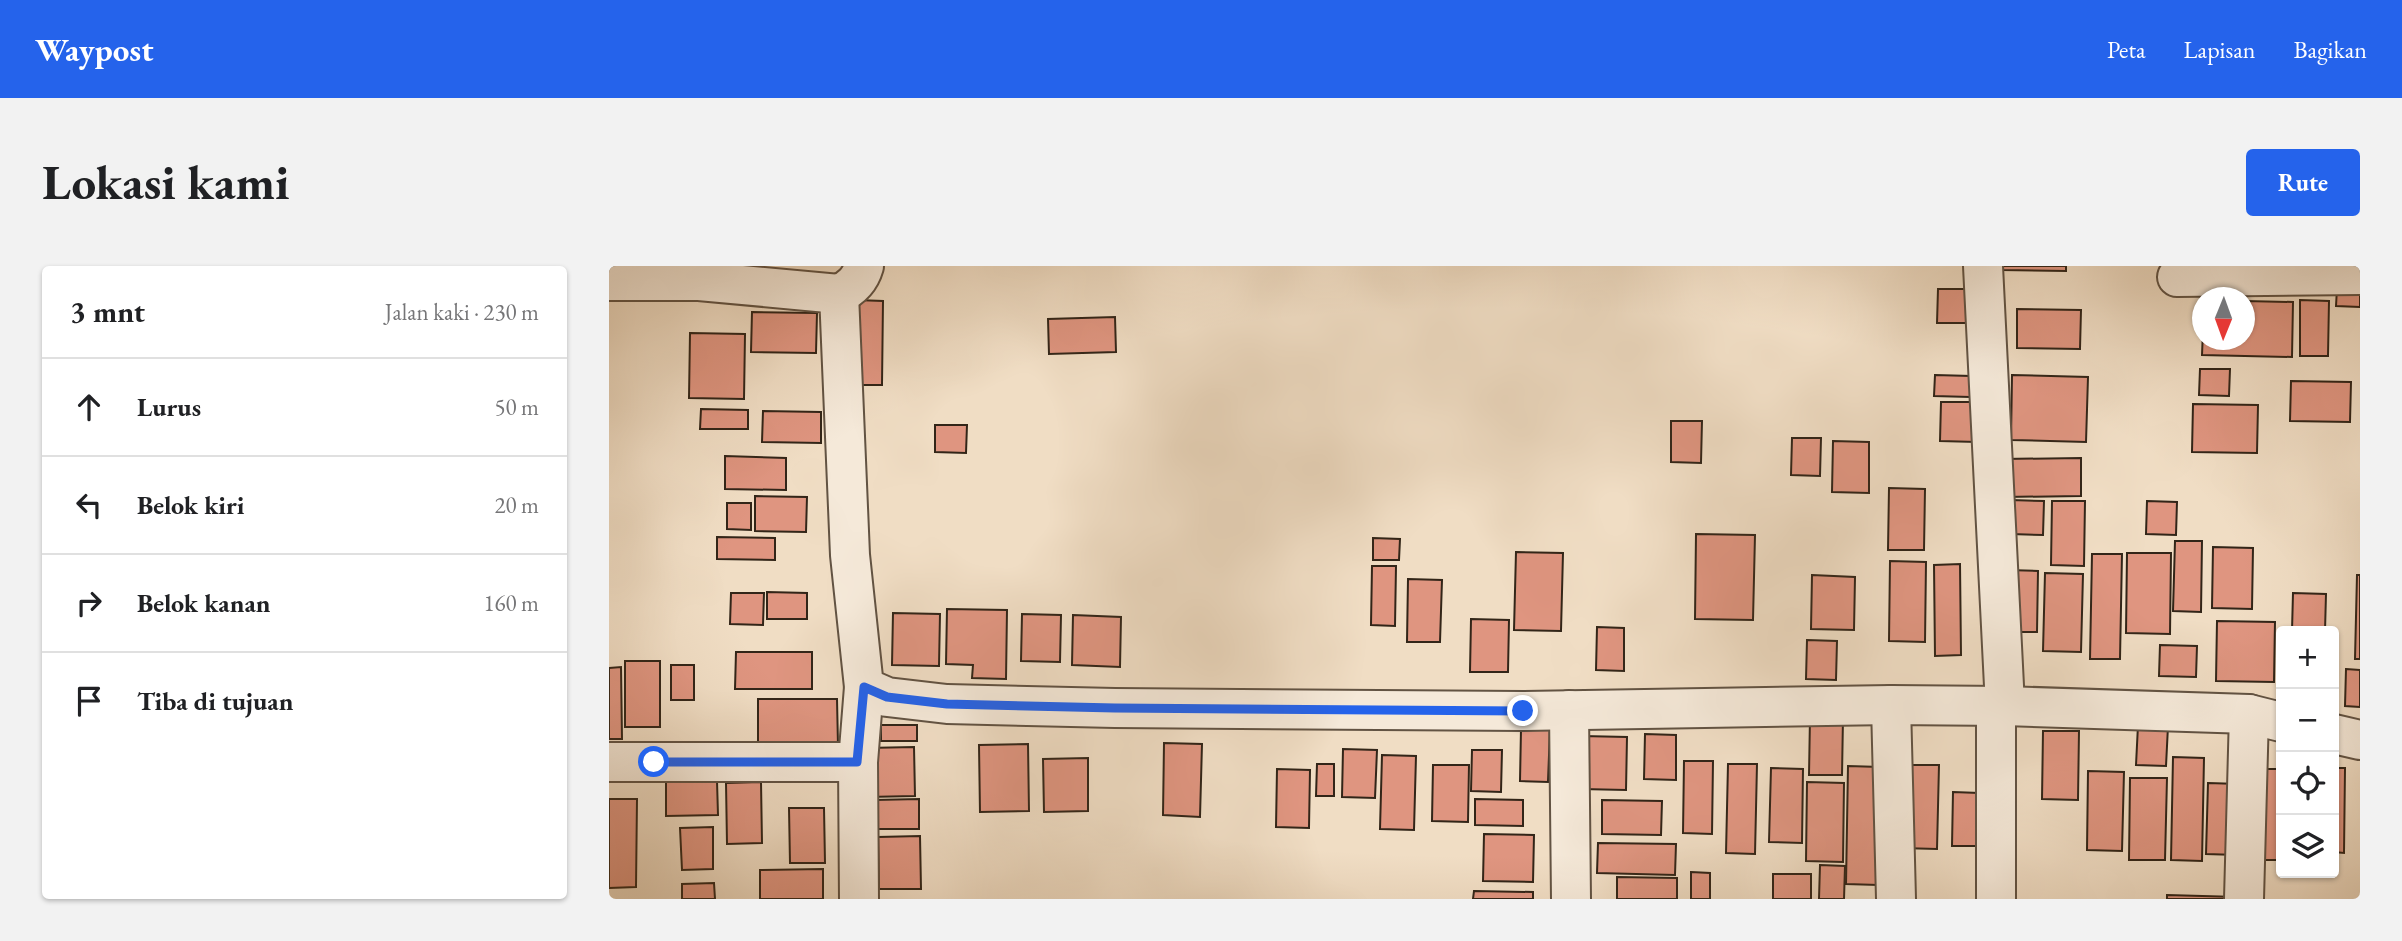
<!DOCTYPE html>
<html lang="id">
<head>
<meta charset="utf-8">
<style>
  body { margin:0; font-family:"EB Garamond",serif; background:#f2f2f2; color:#202124 }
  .controls { position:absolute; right:21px; bottom:21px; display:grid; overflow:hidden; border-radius:7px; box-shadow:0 2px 5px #0004 }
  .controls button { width:63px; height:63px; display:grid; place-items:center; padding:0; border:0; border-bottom:2px solid #e0e0e0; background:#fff; color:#202124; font:35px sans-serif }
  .compass { position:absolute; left:1583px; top:21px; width:63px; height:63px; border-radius:50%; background:#fff; box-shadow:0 2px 5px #0004; rotate:181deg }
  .stop { position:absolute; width:21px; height:21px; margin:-16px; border:5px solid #2563eb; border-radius:50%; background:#fff }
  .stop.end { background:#2563eb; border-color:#fff; box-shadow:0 2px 7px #0008 }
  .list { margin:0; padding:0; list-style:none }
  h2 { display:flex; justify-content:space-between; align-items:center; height:91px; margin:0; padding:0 28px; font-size:30px }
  h2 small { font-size:23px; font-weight:400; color:#757577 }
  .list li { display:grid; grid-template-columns:46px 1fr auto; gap:21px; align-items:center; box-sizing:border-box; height:98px; padding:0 28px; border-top:2px solid #e0e0e0 }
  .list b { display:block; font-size:26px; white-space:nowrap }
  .list em { font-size:23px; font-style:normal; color:#757577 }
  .icon { flex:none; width:38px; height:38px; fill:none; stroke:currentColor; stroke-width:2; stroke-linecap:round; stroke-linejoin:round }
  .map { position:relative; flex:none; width:1751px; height:633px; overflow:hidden; border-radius:7px }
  header { display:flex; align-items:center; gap:42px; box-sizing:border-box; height:98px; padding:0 35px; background:#2563eb; color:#fff }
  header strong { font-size:33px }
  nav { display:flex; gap:38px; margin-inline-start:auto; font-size:24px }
  .intro { display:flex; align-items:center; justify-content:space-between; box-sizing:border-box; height:168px; padding:0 42px }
  h1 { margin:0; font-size:49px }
  .button { padding:18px 32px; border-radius:7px; background:#2563eb; color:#fff; font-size:24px; font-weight:700 }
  main { display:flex; gap:42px; padding:0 42px }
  aside { flex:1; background:#fff; border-radius:7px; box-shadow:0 2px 5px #0004 }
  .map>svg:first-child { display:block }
  .building { fill:#df9580; stroke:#322518; stroke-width:2 }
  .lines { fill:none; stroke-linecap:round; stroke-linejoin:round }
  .minor-casing { stroke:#625343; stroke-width:42 }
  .minor { stroke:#f5e9d9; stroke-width:38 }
  .route { stroke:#2563eb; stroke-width:9 }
</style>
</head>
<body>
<header>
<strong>Waypost</strong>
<nav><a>Peta</a><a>Lapisan</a><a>Bagikan</a></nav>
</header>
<div class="intro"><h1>Lokasi kami</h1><a class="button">Rute</a></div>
<main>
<aside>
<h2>3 mnt<small>Jalan kaki · 230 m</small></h2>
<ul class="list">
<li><svg class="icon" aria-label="ahead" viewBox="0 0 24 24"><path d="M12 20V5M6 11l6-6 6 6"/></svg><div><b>Lurus</b></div><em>50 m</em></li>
<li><svg class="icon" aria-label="left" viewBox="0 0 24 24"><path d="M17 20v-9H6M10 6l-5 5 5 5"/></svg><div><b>Belok kiri</b></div><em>20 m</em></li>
<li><svg class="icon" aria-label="right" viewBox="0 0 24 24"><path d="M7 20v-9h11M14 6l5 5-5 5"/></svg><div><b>Belok kanan</b></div><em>160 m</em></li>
<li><svg class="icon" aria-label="arrive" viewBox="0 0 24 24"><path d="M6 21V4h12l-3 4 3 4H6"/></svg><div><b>Tiba di tujuan</b></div></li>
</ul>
</aside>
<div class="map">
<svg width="1751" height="633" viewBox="0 0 1751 633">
  <rect width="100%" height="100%" fill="#f0ddc4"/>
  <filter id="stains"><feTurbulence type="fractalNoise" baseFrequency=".00286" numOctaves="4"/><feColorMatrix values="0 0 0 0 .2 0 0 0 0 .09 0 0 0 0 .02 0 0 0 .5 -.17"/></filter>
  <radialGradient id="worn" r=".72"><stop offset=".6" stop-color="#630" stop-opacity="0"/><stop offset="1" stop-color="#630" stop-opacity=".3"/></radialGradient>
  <g class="building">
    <path d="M1393,0H1457V5L1393,4Z"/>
    <path d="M1728,22L1751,23V41L1727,40Z"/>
    <path d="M1329,23H1368L1367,57H1328Z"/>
    <path d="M247,34L274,35L273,119H246Z"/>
    <path d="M1691,34L1720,35L1719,90H1691Z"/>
    <path d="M1636,35L1684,36L1683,91L1593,89L1594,64V74H1636Z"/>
    <path d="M1408,43L1472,44L1471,83L1408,82Z"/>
    <path d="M143,46L208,47L207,87L142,86Z"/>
    <path d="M506,51L507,86L440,88L439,53Z"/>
    <path d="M81,67L136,68L135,133L80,132Z"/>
    <path d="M1591,103H1621L1620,130L1590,129Z"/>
    <path d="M1326,109L1362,110L1361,131L1325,130Z"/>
    <path d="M1403,109L1479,111L1477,176L1402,174Z"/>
    <path d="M1682,115L1742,116L1741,156L1681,155Z"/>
    <path d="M1332,136H1369L1368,176L1331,175Z"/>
    <path d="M1584,138L1649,139L1648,187L1583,186Z"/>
    <path d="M92,143L139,144V163H91Z"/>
    <path d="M154,145L212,146V177L153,176Z"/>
    <path d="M1062,155H1093L1092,197L1062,196Z"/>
    <path d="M326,159H358L357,187L326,186Z"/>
    <path d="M1183,172H1212L1211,210L1182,209Z"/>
    <path d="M1224,175L1260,176V227L1223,226Z"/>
    <path d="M116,190L177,192V224L116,223Z"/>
    <path d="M1472,192V230L1395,231L1394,193Z"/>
    <path d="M1280,222L1316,223L1315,284H1279Z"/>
    <path d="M146,230L198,231L197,266L146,265Z"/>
    <path d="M1402,234L1435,235L1434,269L1402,268Z"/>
    <path d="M1443,235H1476L1475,300L1442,299Z"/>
    <path d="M1538,235L1568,236L1567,269L1537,268Z"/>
    <path d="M118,237H142V264L118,263Z"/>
    <path d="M1087,268L1146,269L1144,354L1086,353Z"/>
    <path d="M108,271L166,272V294L108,293Z"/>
    <path d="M764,272L791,273L790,294H764Z"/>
    <path d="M1566,275H1593L1592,346L1564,345Z"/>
    <path d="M1604,281L1644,282L1643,343L1603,342Z"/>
    <path d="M907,286L954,287L952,365L905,364Z"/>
    <path d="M1518,287H1562L1561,368L1517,367Z"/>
    <path d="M1483,288H1513L1511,393H1481Z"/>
    <path d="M1281,295L1317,296L1316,376L1280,375Z"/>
    <path d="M1351,298L1352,389L1326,390L1325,299Z"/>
    <path d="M763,300H787L786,360L762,359Z"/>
    <path d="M1398,304L1429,305L1428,366H1397Z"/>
    <path d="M1436,307L1474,308L1472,386L1434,385Z"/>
    <path d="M1203,309L1246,311L1245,364L1202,363Z"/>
    <path d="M1748,309H1751V393H1746Z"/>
    <path d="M799,313L833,314L831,376H798Z"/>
    <path d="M158,326L198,327V353H158Z"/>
    <path d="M122,327H155L154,359L121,358Z"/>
    <path d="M1684,327L1717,328L1716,365H1683Z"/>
    <path d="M338,343L398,344L397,413L363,412L364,399L337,398Z"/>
    <path d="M284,347L331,348L330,400L283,399Z"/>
    <path d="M413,348L452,349L451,396L412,395Z"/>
    <path d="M464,349L512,351L511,401L463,399Z"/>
    <path d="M862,353L900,354L899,406H861Z"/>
    <path d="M1608,355L1666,356L1665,416L1607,415Z"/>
    <path d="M988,361L1015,362V405L987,404Z"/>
    <path d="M1198,374L1228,375L1227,414L1197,413Z"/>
    <path d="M1551,379L1588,380L1587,411L1550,410Z"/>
    <path d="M127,386H203V423H126Z"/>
    <rect x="16" y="395" width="35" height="66"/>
    <rect x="62" y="399" width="23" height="35"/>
    <path d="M12,401L13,473H0V402Z"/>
    <path d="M1737,403L1751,404V441L1736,440Z"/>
    <path d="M149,433H228L229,480H149Z"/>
    <path d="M1201,451L1234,452L1233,509H1200Z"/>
    <rect x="272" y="459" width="36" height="16"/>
    <path d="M1529,459L1559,460L1557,500L1527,499Z"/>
    <path d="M912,463H941L939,516L911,515Z"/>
    <path d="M1434,465H1470L1469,534L1433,533Z"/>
    <path d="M1036,468L1067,469V514L1035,513Z"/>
    <path d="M973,470L1018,471L1017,524L972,523Z"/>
    <path d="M555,477L593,478L591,551L554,549Z"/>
    <path d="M419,478L420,545L371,546L370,479Z"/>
    <path d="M305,481L306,530L258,531L257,482Z"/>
    <path d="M734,483L768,484L766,532L733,531Z"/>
    <path d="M863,484H893L892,526L862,525Z"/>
    <path d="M773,489L807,490L805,564L771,563Z"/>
    <path d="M1564,491L1595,492L1593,595L1562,594Z"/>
    <path d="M479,492V545L435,546L434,493Z"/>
    <path d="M1075,495H1104L1103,568L1074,567Z"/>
    <path d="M708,498H725V530H707Z"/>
    <path d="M1119,498H1148L1146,588L1117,587Z"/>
    <path d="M824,499H860L859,556L823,555Z"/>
    <path d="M1294,499H1330L1328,583L1292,582Z"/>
    <path d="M1239,500L1271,501L1269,619L1237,618Z"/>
    <path d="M1162,502L1194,503L1193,577L1160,576Z"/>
    <path d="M1725,502H1736L1735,587L1725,586Z"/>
    <path d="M668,503L701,504L700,562L667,561Z"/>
    <path d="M1650,503H1672V594H1649Z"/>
    <path d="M1479,505L1515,506L1513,585L1478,584Z"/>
    <path d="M1521,512H1558L1556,594H1520Z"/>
    <path d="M108,515L109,549L57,550V516Z"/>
    <path d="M152,516L153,577L118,578L117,517Z"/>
    <path d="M1198,516L1235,517L1234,596L1197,595Z"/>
    <path d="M1599,517L1630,518L1628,589L1597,588Z"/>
    <path d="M1344,526L1370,527L1369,580H1343Z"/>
    <path d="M0,533H28L27,621L0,622Z"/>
    <path d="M310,533V563H266L265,534Z"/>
    <path d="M866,533L914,534V560L866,559Z"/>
    <path d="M993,534L1053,535L1052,569L993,568Z"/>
    <path d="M180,542H215L216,597H181Z"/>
    <path d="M104,561V603L73,604L71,562Z"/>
    <path d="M875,568L925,569L924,616L874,615Z"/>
    <path d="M311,570L312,623H270L269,571Z"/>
    <path d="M989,577L1067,578L1066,609L988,607Z"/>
    <path d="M1211,599L1236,600L1235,633H1210Z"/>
    <path d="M214,603V633H151V604Z"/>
    <path d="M1082,606L1101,607V633H1082Z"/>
    <rect x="1164" y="608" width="38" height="25"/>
    <path d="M1008,611L1068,612V633H1008Z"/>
    <path d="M105,617L106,633H73V618Z"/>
    <path d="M865,625L924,626V633H864Z"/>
    <path d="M1558,629L1628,631V633H1558Z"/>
  </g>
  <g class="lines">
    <defs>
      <g id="minor">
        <path d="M1374,0L1396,440"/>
        <path d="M1568,11L1751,9"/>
        <path d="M0,15H90L230,28L241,289L255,421L278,431L338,438L506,442L914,445L1282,439L1396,440L1640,448L1672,456"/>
        <path d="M230,28C243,22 251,14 255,0"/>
        <path d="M1282,439L1287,633"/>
        <path d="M1387,441V633"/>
        <path d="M960,444L962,633"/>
        <path d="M1725,468L1751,474"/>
        <path d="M0,496H249"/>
        <path d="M250,633L249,496L255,421"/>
        <path d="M1635,633L1640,448"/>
      </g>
    </defs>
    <use href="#minor" class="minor-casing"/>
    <use href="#minor" class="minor"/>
  </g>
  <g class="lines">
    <path class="route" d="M45,496H248L255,421L278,431L338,438L506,442L914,445"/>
  </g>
  <rect width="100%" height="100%" filter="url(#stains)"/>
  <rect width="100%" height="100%" fill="url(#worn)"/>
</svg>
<div class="controls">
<button>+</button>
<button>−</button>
<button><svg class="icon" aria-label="locate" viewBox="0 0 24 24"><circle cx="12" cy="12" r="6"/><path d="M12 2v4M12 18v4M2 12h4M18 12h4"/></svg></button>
<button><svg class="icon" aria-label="layers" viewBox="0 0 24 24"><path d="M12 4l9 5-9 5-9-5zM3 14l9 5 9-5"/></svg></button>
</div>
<svg class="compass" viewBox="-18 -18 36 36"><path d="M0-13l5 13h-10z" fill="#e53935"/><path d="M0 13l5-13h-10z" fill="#757577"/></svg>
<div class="stop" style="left:45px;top:496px"></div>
<div class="stop end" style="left:914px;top:445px"></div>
</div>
</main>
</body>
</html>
